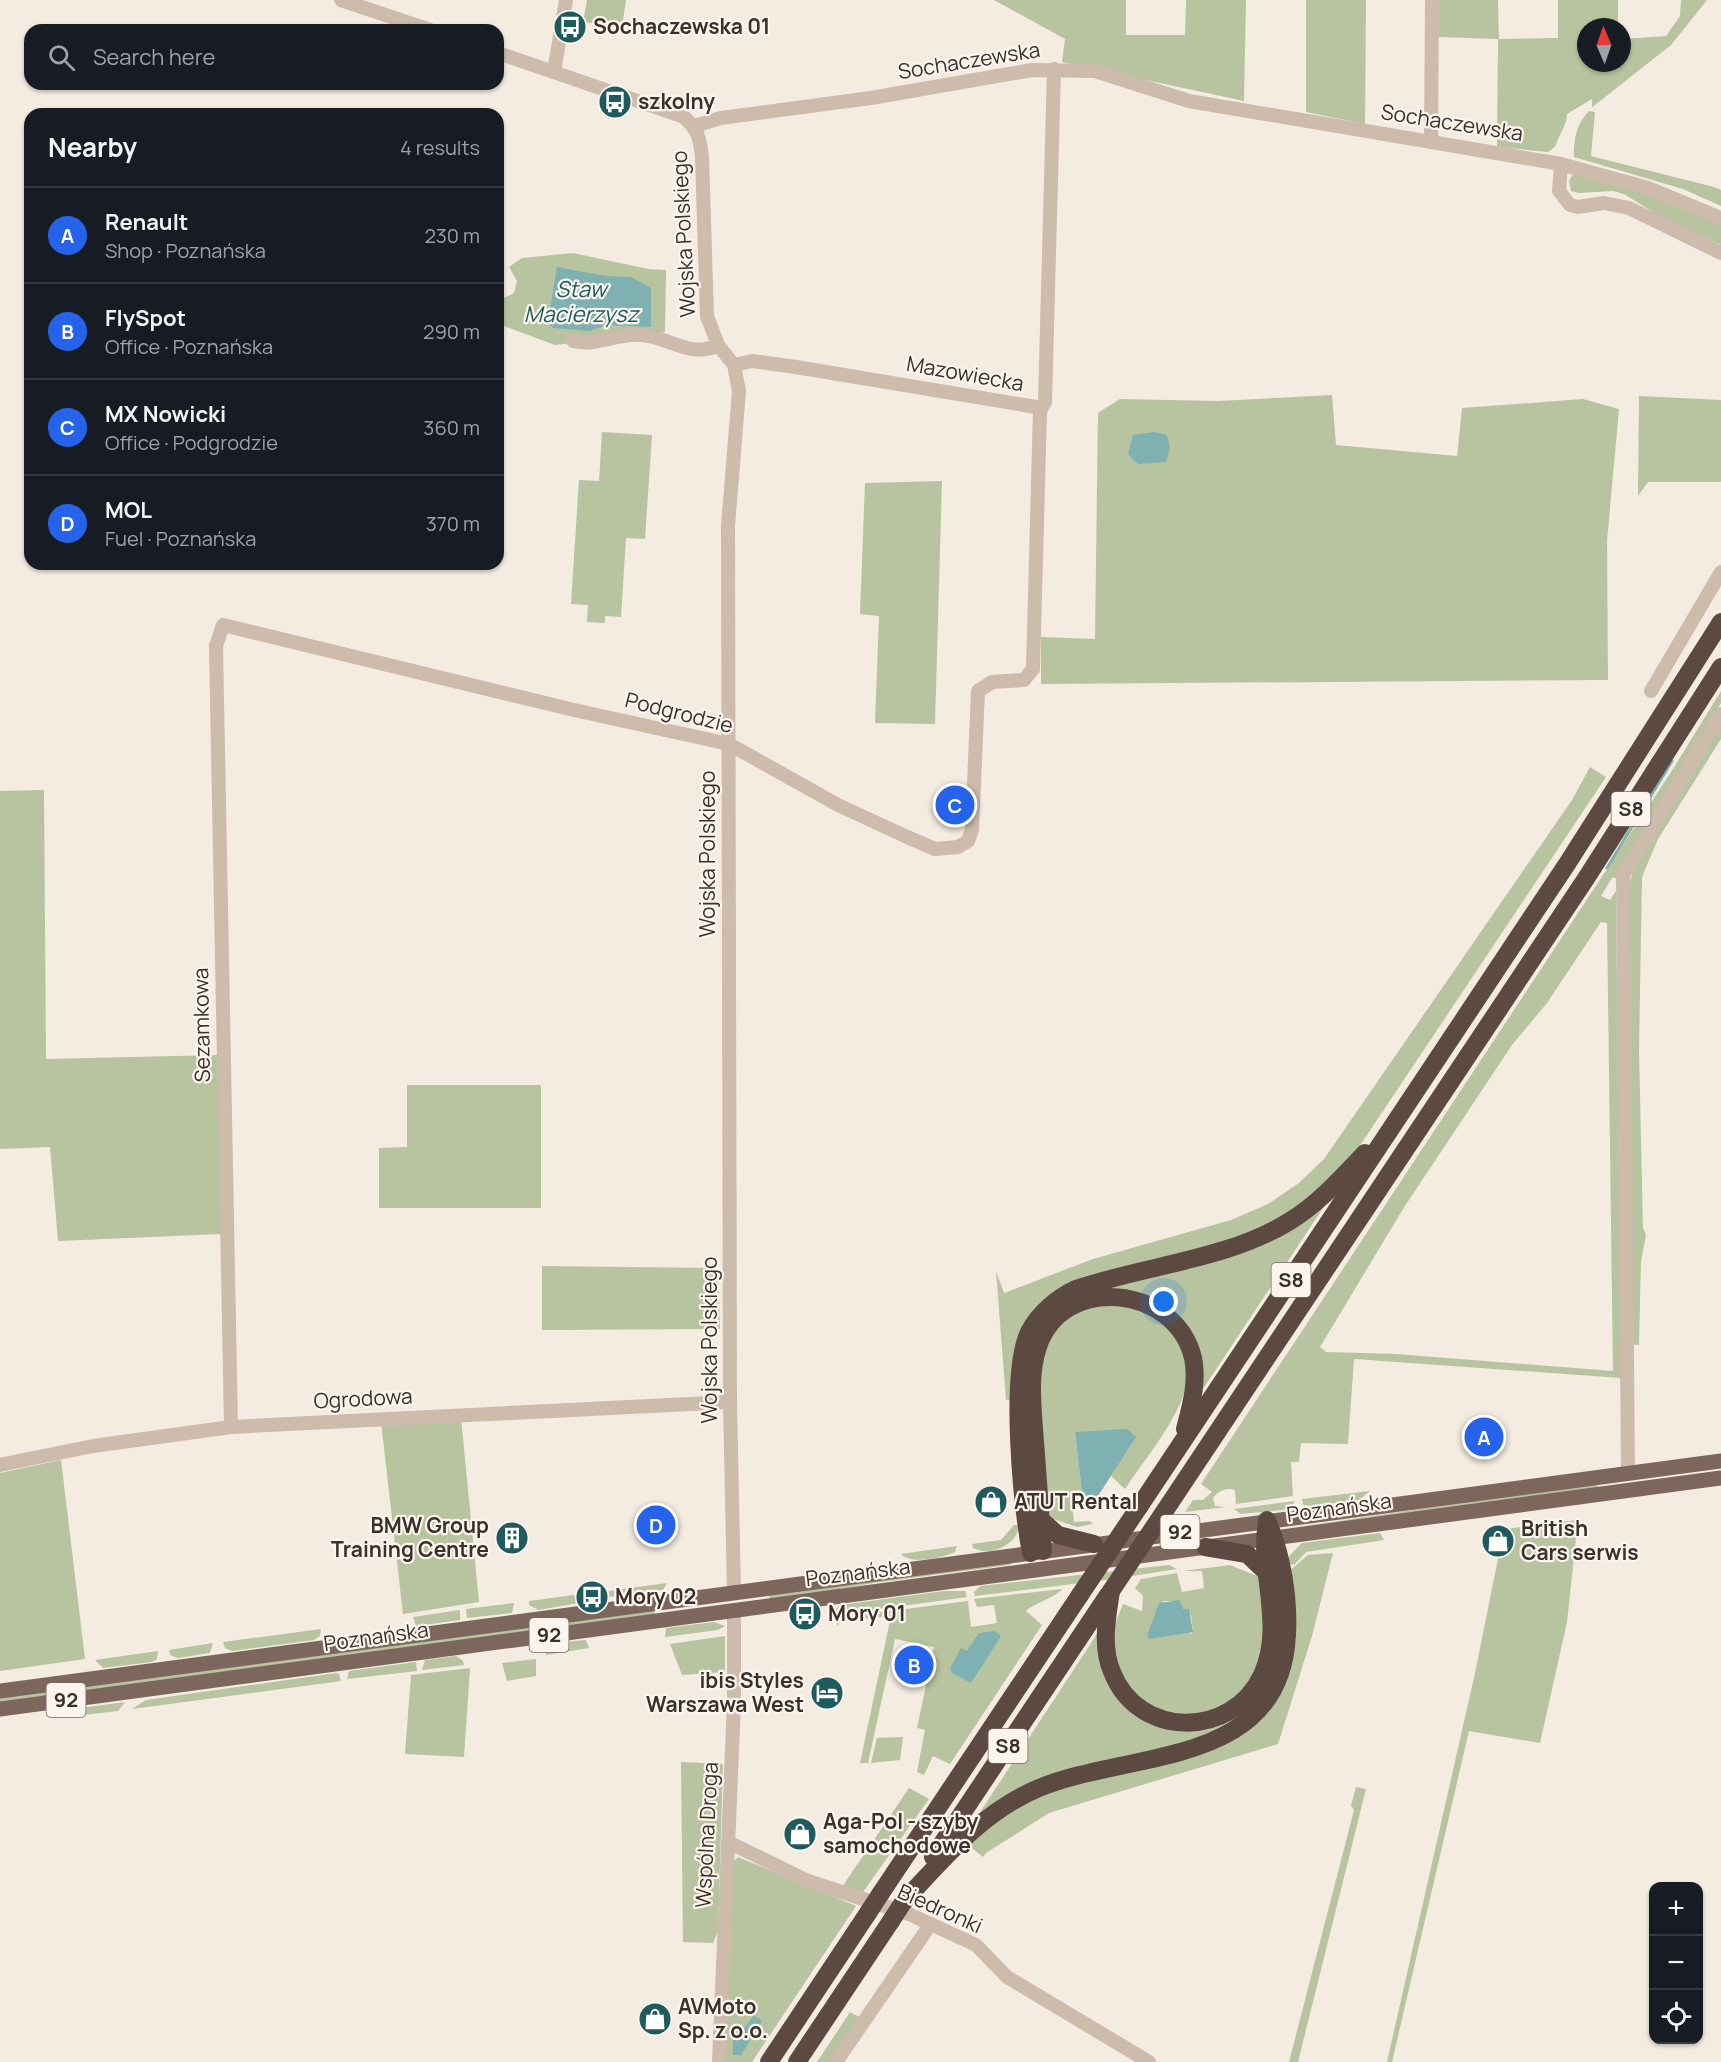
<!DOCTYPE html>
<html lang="en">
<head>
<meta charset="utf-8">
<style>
  body { margin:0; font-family:Manrope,sans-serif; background:#242831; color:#f1f3f6 }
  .controls { position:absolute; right:18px; bottom:18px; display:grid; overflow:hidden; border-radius:12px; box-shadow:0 2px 4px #0004 }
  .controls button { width:54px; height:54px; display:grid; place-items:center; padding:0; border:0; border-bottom:2px solid #363941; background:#171b24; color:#f1f3f6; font:30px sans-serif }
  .compass { position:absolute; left:1577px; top:18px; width:54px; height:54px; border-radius:50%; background:#171b24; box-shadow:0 2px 4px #0004; rotate:358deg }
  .you { position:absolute; left:1164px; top:1302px; width:21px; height:21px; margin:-15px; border:4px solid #fff; border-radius:50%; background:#1a73e8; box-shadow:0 0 0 9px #1a73e833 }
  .badge { display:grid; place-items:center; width:39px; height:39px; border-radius:50%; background:#2563eb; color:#fff; font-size:20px; font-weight:700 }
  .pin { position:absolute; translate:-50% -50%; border:3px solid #fff; box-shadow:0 2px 6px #0006 }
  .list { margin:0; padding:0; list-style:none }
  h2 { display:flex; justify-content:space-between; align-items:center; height:78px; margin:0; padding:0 24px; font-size:26px }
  h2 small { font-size:20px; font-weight:400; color:#9ea1a6 }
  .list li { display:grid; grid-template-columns:39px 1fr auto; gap:18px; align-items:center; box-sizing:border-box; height:96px; padding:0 24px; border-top:2px solid #363941 }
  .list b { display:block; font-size:22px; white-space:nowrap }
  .list p { margin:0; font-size:20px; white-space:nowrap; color:#9ea1a6 }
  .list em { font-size:20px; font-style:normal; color:#9ea1a6 }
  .icon { flex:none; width:33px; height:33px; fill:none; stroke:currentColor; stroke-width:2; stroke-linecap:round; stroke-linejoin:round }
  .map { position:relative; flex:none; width:1721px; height:2062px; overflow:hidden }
  .search { position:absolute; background:#171b24; box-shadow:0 2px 4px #0004; left:24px; top:24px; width:480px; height:66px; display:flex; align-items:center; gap:15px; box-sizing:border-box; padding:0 21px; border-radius:18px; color:#9ea1a6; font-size:22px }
  .panel { position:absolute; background:#171b24; box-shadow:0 2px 4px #0004; left:24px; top:108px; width:480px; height:462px; border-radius:18px }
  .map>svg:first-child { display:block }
  .green { fill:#b8c4a0; fill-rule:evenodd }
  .water { fill:#7fb0b2 }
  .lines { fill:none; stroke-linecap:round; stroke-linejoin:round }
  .stream { stroke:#7fb0b2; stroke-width:3 }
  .minor { stroke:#cdbbac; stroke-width:14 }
  .major { stroke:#7d675c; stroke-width:15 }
  .highway { stroke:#5c4a42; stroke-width:18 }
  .highway-bridge { stroke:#5c4a42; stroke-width:18 }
  .labels { text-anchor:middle; stroke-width:4.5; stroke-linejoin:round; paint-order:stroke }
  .shield { fill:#fbf5ee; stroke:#756b66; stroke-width:1.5 }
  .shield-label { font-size:20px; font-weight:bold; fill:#3b302b }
  .poi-label { font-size:21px; font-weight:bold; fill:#3b302b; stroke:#fbf5ee; text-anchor:start }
  .street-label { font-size:21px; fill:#3b302b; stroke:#fbf5ee }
  .water-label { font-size:22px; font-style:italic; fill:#1f5a5e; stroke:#fbf5ee }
</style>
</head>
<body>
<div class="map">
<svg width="1721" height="2062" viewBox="0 0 1721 2062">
  <rect width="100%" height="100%" fill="#f4ebe1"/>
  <g class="green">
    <path d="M587,0H626L622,27L583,22Z"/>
    <path d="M994,0H1126V35H1185L1186,0H1246L1244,101L1062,62L1065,39Z"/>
    <path d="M1306,0H1366L1365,124L1306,112Z"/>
    <path d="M1438,0H1498L1499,39L1558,38V0H1618V27H1586V63H1622V39L1666,36L1680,16L1681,0H1707L1671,45L1595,105L1592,107V99L1567,114C1568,122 1558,137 1555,147L1548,152L1497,147L1498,39L1438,37Z"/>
    <path d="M1589,111L1595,112L1591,156L1714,187L1721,190V206L1683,189L1574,157C1574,138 1576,125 1589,111Z"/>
    <path d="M1573,174L1666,198L1721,224V245L1661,217L1624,194L1613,191L1579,193L1571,191L1569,181Z"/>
    <path d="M573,253L648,269L666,270L665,332L555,345L504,326L498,311V301L514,293L517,281L509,267L522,258Z"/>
    <path d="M1332,395L1336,445L1457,456L1462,408L1583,399L1619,409L1607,541L1608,680L1041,684V637L1095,639L1098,413L1120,399L1218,401Z"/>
    <path d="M1639,396L1721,400V482H1648L1638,496Z"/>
    <path d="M602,432L652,435L645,539L626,538L621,617L605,616V623L587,622L588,605L571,604L579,480L599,481Z"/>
    <path d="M942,481L935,724L875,723L879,616L860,614L865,483Z"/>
    <path d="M1721,691V703L1619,870L1618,878H1612L1601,896L1610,900L1616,891L1621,1378L1354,1359L1348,1444L1301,1443L1299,1462H1291L1293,1496L1236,1504L1235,1490C1226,1487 1218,1491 1213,1498L1215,1506L1226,1507L1185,1512L1193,1500H1203L1212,1492L1201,1484L1673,769ZM1601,922L1607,923L1613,1371L1396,1354L1326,1352L1320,1347L1403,1209L1512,1045L1547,1003Z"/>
    <path d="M1721,727V739L1658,839L1642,877L1639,1050L1643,1228L1646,1235L1641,1261L1639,1345L1630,1344L1629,885L1633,871Z"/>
    <path d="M1590,767L1606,777L1351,1159L1333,1180L1280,1220L1235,1239L1086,1276L1064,1286L1019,1338L1011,1369L1010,1400H1006L996,1271L1004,1293L1093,1259L1231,1220L1268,1204L1299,1183L1324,1159L1572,800Z"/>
    <path d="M44,790L46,1059L219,1055L221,1234L58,1241L50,1147L0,1149V791Z"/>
    <path d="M407,1085H541V1208H379V1148L407,1147Z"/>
    <path d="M1329,1199L1199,1395C1195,1379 1184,1324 1176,1314C1158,1292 1123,1289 1097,1290L1203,1262Z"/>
    <path d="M542,1266L718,1268L720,1329L542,1330Z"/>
    <path d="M1103,1302C1114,1303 1133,1302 1143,1308C1178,1327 1198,1366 1180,1404C1166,1434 1143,1462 1125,1489L1111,1476L1135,1437L1075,1432L1083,1502L1072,1503L1074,1522L1090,1521L1093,1524L1077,1527L1047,1517C1044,1469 1023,1345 1068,1316C1078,1310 1092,1306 1103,1302Z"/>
    <path d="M461,1418L479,1602L403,1614L381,1422Z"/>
    <path d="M61,1460L85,1659L0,1671V1473Z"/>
    <path d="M1597,1483L1598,1489L1291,1528Z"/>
    <path d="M1370,1491L1359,1500L1311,1506L1303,1505L1302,1499Z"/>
    <path d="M1294,1501L1293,1509L1241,1514L1234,1509Z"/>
    <path d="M1578,1520L1567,1622L1540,1743L1469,1731L1392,2062H1387L1475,1673L1504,1529L1539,1525L1545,1533L1555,1532L1559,1522Z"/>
    <path d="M1014,1525H1019C1018,1545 990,1557 973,1548L972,1544L1001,1540Z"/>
    <path d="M1380,1533L1384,1540L1306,1552L1295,1564L1287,1565L1289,1556L1302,1543Z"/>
    <path d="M957,1546L955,1552C942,1558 911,1565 901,1554Z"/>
    <path d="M1333,1553L1312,1636L1278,1744L1049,1813L986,1853L983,1857L968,1845C989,1824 1016,1806 1043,1793C1057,1787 1076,1785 1091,1781C1180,1759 1291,1753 1296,1635C1297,1615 1291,1592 1288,1572L1308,1555Z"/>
    <path d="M1014,1562L1009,1565L874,1583L770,1601L769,1594Z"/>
    <path d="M1169,1565L1177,1569L1114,1579L975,1596L974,1592L980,1586Z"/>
    <path d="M1230,1565L1262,1578L1266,1632L1262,1662L1237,1699L1198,1716L1150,1709L1123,1684L1111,1634L1123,1604L1142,1611L1143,1596L1135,1588L1141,1579L1177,1573L1182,1592L1204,1588L1202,1571H1183ZM1162,1601H1180L1183,1610L1191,1615L1193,1632L1191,1634Z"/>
    <path d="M667,1583L663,1590L608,1597L609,1591Z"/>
    <path d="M1062,1589C1057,1597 1036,1602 1026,1611L1042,1625L950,1764L933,1756L924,1775L917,1772L925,1730L917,1728L934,1647L895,1639L868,1763H860L891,1616L841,1621L837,1626L836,1618L968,1601L971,1627L997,1623L994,1605L977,1607L974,1599Z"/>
    <path d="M944,1591H965L967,1597L836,1615L835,1610L840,1605Z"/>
    <path d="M574,1595L578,1603L539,1610L529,1605V1601Z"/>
    <path d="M514,1603L512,1613L467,1618L466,1609Z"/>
    <path d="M460,1610V1620L416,1626L413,1617Z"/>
    <path d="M654,1610L655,1616L0,1703V1698L20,1694Z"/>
    <path d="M714,1622L725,1626L718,1630L665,1637L666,1628Z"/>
    <path d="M1101,1628C1101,1640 1099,1653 1101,1665C1105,1695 1137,1725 1166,1728C1178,1730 1239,1709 1255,1704L1226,1729L1194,1741L1108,1760L973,1823Z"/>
    <path d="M321,1629L320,1636L314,1640L232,1651L225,1648L223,1642Z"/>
    <path d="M725,1636V1672L682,1675L670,1644Z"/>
    <path d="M586,1640L589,1648L546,1655V1649L552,1643Z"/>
    <path d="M213,1643L210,1653L178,1658L170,1655L169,1650Z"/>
    <path d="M158,1651L157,1659L152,1662L103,1668L95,1660Z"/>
    <path d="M456,1656L463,1661L464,1665L422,1670L425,1660Z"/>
    <path d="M536,1659V1676L507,1681L502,1663Z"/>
    <path d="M416,1662L417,1671L347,1679L349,1671Z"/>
    <path d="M470,1668L464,1757L405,1754L411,1675Z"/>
    <path d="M336,1673L339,1674L341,1681L132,1709L146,1700Z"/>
    <path d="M125,1702L118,1711L75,1716L51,1712Z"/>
    <path d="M903,1737L900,1760L871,1763L877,1738Z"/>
    <path d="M681,1762L723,1764L718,1931L713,1943L683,1942Z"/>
    <path d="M1356,1787L1366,1789L1298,2062H1289L1354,1810L1351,1806Z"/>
    <path d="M909,1788L929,1799L863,1892L842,1887Z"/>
    <path d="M738,1857L856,1906L752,2062H723L732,1863Z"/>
    <path d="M850,2012L859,2017L829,2062H817Z"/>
  </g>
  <g class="water">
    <path d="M557,267L606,276L631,277L651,288V327L607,325L589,331L553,328L548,322Z"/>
    <path d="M1155,432L1167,435L1170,448L1166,462L1138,464L1128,454L1133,435Z"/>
    <path d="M1127,1429L1136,1437L1098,1496L1083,1502L1075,1432Z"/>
    <path d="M1180,1600L1183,1609H1189L1193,1632L1149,1639L1147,1636L1159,1603Z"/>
    <path d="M994,1631L1001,1636L971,1683L952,1673L950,1668L961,1648L967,1651L979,1633Z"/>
    <path d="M754,2015L762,2021L741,2055H733V2040L737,2039Z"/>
  </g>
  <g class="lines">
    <path class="stream" d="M1607,868L1672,761"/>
    <g class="minor">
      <path d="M341,0L430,30"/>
      <path d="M498,53L684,117C698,130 700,138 702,157L707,316L718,345L734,365L739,391L728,526L730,1402L734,1592"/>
      <path d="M554,72L566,0"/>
      <path d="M694,126L721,118L871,98L1032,70L1095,71L1189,101L1561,164L1648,188L1721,218"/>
      <path d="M1431,142L1432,0"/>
      <path d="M1561,164L1559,191L1570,205L1578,207L1604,203L1629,208L1721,253"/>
      <path d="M573,341C596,347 617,333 642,335C669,337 691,359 718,345"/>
      <path d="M1040,411L1045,402L1054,69"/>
      <path d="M1651,691L1721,572"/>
      <path d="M231,1427L216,646L223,625L574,710L729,744L838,805L905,836L935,849L958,847L968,841L972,830L978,691L992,682L1024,680L1033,669L1040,411L1036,407L796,367L752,361L734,365"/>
      <path d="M0,1465L93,1446L231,1427L730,1402"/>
      <path d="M1628,1473L1623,875L1721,714"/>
      <path d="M728,1842L808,1881L909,1914L976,1945L1007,1977L1149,2062"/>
      <path d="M719,2062L734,1703V1610"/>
      <path d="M836,2062L930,1925"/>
    </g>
    <g class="major">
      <path d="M0,1691L1721,1461"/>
      <path d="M0,1709L1721,1478"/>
    </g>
    <g class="highway">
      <path d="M1170,1503L1587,877L1721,667"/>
      <path d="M1139,1507L1567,864L1721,622"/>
      <path d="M1041,1520L1058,1535L1094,1544"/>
      <path d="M1205,1547L1247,1554L1267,1573"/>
      <path d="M1043,1551C1040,1515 1038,1478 1035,1442C1033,1410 1028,1377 1038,1347C1062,1273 1176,1285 1193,1358C1198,1382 1191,1406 1185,1429"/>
      <path d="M1031,1553C1022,1504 1009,1375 1029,1332C1039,1313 1057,1298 1076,1289C1146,1265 1227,1260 1290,1221C1319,1203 1342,1177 1365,1153"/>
      <path d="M1111,1591C1107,1618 1101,1646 1112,1672C1138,1739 1232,1739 1262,1675C1285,1625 1258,1573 1267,1522"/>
      <path d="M933,1857L1108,1595"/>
      <path d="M881,1893L1080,1595"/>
      <path d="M904,1901C944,1858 983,1811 1039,1788C1130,1750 1281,1769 1287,1635C1289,1597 1282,1555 1267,1520"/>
      <path d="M769,2062L868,1913"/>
      <path d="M797,2062L891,1921"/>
    </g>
    <g class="highway-bridge">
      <path d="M1111,1591L1170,1503"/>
      <path d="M1080,1595L1139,1507"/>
      <path d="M868,1913L881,1893"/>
      <path d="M891,1921L904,1901"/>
    </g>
  </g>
  <defs>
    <symbol id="bus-disc" viewBox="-11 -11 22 22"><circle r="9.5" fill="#1f5a5e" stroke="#fbf5ee"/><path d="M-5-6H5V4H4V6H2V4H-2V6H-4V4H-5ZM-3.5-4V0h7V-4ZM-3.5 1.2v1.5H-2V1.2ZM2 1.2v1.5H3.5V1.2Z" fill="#fff"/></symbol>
    <symbol id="shop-disc" viewBox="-11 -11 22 22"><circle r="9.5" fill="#1f5a5e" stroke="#fbf5ee"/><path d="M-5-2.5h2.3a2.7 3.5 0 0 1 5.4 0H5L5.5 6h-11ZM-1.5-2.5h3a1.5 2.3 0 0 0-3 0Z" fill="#fff"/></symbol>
    <symbol id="building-disc" viewBox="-11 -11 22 22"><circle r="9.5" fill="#1f5a5e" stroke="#fbf5ee"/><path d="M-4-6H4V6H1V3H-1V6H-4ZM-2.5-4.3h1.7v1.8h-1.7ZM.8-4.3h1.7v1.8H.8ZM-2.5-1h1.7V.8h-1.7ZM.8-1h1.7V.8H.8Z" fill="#fff"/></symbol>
    <symbol id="hotel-disc" viewBox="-11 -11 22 22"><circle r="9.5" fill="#1f5a5e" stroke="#fbf5ee"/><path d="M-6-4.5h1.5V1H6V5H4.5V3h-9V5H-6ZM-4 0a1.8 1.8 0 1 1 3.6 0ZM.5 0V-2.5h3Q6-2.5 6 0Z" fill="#fff"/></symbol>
  </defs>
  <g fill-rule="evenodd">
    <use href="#bus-disc" x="551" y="8" width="38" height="38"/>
    <use href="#bus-disc" x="596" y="83" width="38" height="38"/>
    <use href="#shop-disc" x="972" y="1483" width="38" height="38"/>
    <use href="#building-disc" x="493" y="1519" width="38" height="38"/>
    <use href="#shop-disc" x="1479" y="1522" width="38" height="38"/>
    <use href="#bus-disc" x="573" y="1578" width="38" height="38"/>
    <use href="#bus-disc" x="786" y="1595" width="38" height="38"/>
    <use href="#hotel-disc" x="808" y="1674" width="38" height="38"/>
    <use href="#shop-disc" x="781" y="1815" width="38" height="38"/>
    <use href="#shop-disc" x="636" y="2000" width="38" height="38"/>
  </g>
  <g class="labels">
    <g class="shield">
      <rect x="1611.5" y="792" width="39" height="34" rx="4.5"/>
      <rect x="1271.5" y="1263" width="39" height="34" rx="4.5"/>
      <rect x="1160.5" y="1515" width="39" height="34" rx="4.5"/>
      <rect x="529.5" y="1618" width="39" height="34" rx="4.5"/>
      <rect x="46.5" y="1683" width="39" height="34" rx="4.5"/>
      <rect x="988.5" y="1729" width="39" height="34" rx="4.5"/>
    </g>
    <g class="shield-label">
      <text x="1631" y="816">S8</text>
      <text x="1291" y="1287">S8</text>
      <text x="1180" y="1539">92</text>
      <text x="549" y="1642">92</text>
      <text x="66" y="1707">92</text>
      <text x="1008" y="1753">S8</text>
    </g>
    <g class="poi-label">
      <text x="593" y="34">Sochaczewska 01</text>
      <text x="638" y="109">szkolny</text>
      <text x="1014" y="1509">ATUT Rental</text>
      <text x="489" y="1533" text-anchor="end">BMW Group<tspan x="489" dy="24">Training Centre</tspan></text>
      <text x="1521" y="1536">British<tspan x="1521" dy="24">Cars serwis</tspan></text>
      <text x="615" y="1604">Mory 02</text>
      <text x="828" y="1621">Mory 01</text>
      <text x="804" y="1688" text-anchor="end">ibis Styles<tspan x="804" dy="24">Warszawa West</tspan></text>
      <text x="823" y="1829">Aga-Pol - szyby<tspan x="823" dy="24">samochodowe</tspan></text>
      <text x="678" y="2014">AVMoto<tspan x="678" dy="24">Sp. z o.o.</tspan></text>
    </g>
    <g class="street-label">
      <text transform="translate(969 61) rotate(-9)" y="7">Sochaczewska</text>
      <text transform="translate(1452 123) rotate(9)" y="7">Sochaczewska</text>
      <text transform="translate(684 234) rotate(-93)" y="7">Wojska Polskiego</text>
      <text transform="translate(965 374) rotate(10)" y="7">Mazowiecka</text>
      <text transform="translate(679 713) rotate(14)" y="7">Podgrodzie</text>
      <text transform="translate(708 854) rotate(-90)" y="7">Wojska Polskiego</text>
      <text transform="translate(202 1025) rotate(-91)" y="7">Sezamkowa</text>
      <text transform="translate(710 1340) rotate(-90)" y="7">Wojska Polskiego</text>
      <text transform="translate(363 1399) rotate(-3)" y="7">Ogrodowa</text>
      <text transform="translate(1339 1508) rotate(-8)" y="7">Poznańska</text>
      <text transform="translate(858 1573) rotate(-7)" y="7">Poznańska</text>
      <text transform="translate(376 1637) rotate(-8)" y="7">Poznańska</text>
      <text transform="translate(707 1835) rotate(-87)" y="7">Wspólna Droga</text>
      <text transform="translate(940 1909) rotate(24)" y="7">Biedronki</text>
    </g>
    <g class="water-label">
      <text x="581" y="297">Staw<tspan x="581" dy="25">Macierzysz</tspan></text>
    </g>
  </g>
</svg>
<div class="controls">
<button>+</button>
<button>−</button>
<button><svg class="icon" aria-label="locate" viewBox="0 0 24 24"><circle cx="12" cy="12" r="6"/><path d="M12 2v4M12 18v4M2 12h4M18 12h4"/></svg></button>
</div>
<svg class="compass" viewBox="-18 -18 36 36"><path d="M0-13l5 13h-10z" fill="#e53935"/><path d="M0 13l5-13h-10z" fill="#9ea1a6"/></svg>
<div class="you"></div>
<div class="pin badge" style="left:1484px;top:1437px">A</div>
<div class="pin badge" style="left:914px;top:1665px">B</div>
<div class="pin badge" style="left:955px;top:805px">C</div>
<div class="pin badge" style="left:656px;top:1525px">D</div>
<div class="search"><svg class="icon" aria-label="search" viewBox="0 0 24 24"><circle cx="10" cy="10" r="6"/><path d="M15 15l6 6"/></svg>Search here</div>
<section class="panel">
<h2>Nearby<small>4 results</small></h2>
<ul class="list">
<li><span class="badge">A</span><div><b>Renault</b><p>Shop · Poznańska</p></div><em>230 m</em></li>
<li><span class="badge">B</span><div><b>FlySpot</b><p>Office · Poznańska</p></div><em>290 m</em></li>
<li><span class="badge">C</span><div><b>MX Nowicki</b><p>Office · Podgrodzie</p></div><em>360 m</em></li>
<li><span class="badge">D</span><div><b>MOL</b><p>Fuel · Poznańska</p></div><em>370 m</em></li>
</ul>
</section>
</div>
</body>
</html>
